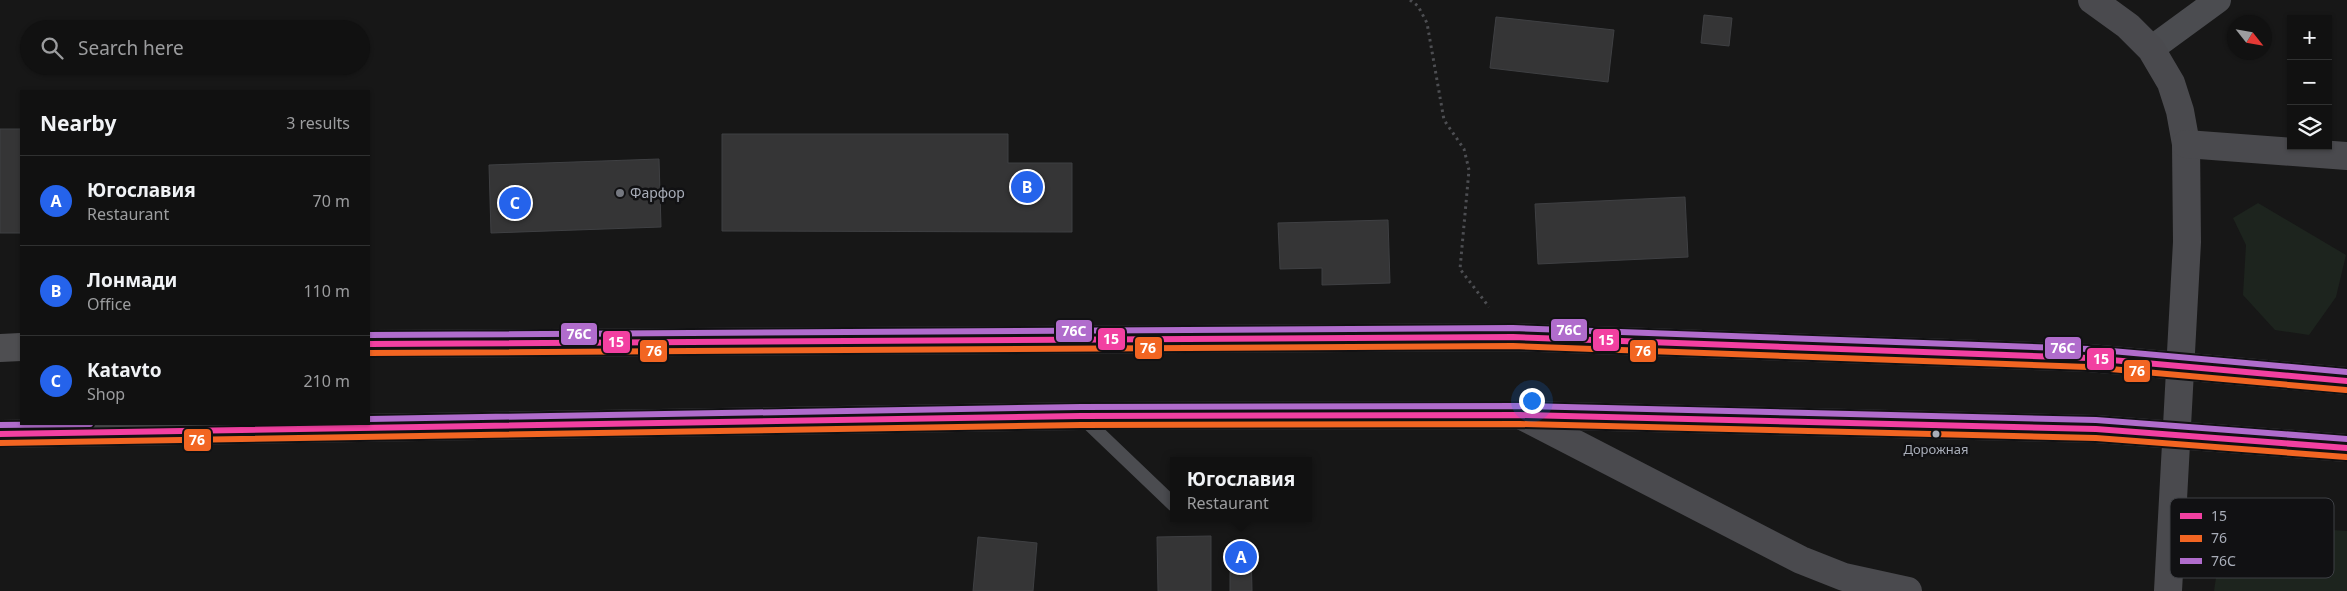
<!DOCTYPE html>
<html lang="en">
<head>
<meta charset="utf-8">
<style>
  body { margin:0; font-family:"Noto Sans",sans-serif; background:#1e1f1f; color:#f1f3f6 }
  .controls { position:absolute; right:15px; top:15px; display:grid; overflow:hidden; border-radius:0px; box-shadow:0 1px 4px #0004 }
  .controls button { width:45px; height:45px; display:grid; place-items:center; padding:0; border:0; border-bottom:1px solid #303131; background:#111; color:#f1f3f6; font:25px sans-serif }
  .compass { position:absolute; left:2227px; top:15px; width:45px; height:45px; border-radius:50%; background:#111; box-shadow:0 1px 4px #0004; rotate:121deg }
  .you { position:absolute; left:1531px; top:400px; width:18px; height:18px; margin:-12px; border:4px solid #fff; border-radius:50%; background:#1a73e8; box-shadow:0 0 0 8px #1a73e833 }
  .badge { display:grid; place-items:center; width:32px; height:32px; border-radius:50%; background:#2563eb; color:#fff; font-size:16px; font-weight:700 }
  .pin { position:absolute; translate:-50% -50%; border:2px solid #fff; box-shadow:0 1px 5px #0006 }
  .popup { position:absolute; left:1170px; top:457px; width:142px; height:65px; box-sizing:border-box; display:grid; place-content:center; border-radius:0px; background:#111; filter:drop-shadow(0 1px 4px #0005); font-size:16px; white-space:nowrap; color:#9c9d9f }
  .popup b { font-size:19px; color:#f1f3f6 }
  .popup::after { content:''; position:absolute; left:50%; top:100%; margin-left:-10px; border:10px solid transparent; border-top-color:#111 }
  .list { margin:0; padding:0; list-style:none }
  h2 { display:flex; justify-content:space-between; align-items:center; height:65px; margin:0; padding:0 20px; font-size:21px }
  h2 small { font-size:16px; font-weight:400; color:#9c9d9f }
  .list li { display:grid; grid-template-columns:32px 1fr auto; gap:15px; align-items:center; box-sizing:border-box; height:90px; padding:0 20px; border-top:1px solid #303131 }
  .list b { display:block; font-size:19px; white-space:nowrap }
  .list p { margin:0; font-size:16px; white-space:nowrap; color:#9c9d9f }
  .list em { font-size:16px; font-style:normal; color:#9c9d9f }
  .icon { flex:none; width:28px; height:28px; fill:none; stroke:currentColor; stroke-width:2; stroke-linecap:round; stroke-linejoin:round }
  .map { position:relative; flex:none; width:2347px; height:591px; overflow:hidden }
  .search { position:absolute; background:#111; box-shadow:0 1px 4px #0004; left:20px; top:20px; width:350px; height:55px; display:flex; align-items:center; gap:12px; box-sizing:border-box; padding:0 18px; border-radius:28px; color:#9c9d9f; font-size:19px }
  .panel { position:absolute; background:#111; box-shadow:0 1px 4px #0004; left:20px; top:90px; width:350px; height:335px; border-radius:0px }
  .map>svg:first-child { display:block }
  .green { fill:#1d241e }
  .building { fill:#353536; stroke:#3f4043 }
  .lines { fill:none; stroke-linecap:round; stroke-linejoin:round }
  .path { stroke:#4d4e52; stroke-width:3; stroke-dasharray:2.5 4; stroke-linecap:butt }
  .lane { stroke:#4b4c50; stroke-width:14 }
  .street { stroke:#4b4c50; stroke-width:26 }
  .secondary { stroke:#4a4a4e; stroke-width:28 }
  .highway { stroke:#4e4e51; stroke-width:28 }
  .bus-1-casing { stroke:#111113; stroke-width:10 }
  .bus-2-casing { stroke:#111113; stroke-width:10 }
  .bus-3-casing { stroke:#111113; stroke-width:10 }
  .bus-1 { stroke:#f240a1; stroke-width:6 }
  .bus-2 { stroke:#f26522; stroke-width:6 }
  .bus-3 { stroke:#b06ccc; stroke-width:6 }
  .poi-dot { fill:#757880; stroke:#111113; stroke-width:2 }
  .bus-dot { fill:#a8adb8; stroke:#111113; stroke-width:2 }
  .labels { text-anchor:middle; stroke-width:5; stroke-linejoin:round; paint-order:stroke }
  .bus-label { font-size:13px; fill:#a8adb8; stroke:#111113 }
  .poi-label { font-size:14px; fill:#a8adb8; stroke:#111113; text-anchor:start }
  .key { fill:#111113; stroke:#3e4045; stroke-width:1 }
  .key-label { font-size:14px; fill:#a8adb8 }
  .line-badge { stroke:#111113; stroke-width:2 }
  .badge-label { font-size:14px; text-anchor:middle; font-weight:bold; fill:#fff }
</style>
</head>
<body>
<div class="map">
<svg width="2347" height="591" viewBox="0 0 2347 591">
  <rect width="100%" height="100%" fill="#171717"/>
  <g class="green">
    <path d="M2258,203L2346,255L2336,297L2309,335L2275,330L2243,295L2246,245L2233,218Z"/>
    <path d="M2270,514L2304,528L2347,531V591H2214L2217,571L2236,529Z"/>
  </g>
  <g class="building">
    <path d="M1704,15L1732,18L1729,46L1701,43Z"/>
    <path d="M1496,17L1614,30L1608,82L1490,68Z"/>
    <rect x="0" y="129" width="21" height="104"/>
    <path d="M722,134H1008V163H1072V232L722,231Z"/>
    <path d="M659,159L661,227L491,233L489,165Z"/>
    <path d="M1685,197L1688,257L1538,264L1535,204Z"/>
    <path d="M1388,220L1390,283L1322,285V268L1280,269L1278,223Z"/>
    <path d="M1211,536V591H1158L1157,537Z"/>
    <path d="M978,537L1037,543L1033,591H973Z"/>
    <path d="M1251,548L1252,591H1230V549Z"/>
  </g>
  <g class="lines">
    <path class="path" d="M1410,0L1418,6L1427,23L1444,120L1464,149L1469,170L1460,269L1489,307"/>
    <path class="lane" d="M1083,418L1174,505"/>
    <path class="street" d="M2151,49L2218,0"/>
    <g class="secondary">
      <path d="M2092,0L2128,26L2151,49L2171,83L2180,111L2186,144L2187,242L2168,591"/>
      <path d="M2186,144L2347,156"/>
      <path d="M1520,415L1801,560L1844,577L1908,591"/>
    </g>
    <g class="highway">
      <path d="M369,344L1513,337L2089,358L2347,381"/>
      <path d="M0,348L21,347"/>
      <path d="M0,434L1081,416L1520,415L2096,429L2347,448"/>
    </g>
    <defs>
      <g id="bus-1">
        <path d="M369,344L1513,337L2089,358L2347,381"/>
        <path d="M0,434L1081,416L1520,415L2096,429L2347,448"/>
      </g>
      <g id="bus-2">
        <path d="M369,353L1513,346L2088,367L2346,390"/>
        <path d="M0,443L1081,425L1520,424L2096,438L2346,457"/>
      </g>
      <g id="bus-3">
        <path d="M369,335L1513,328L2089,349L2347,372"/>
        <path d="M369,419L1081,407L1520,406L2096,420L2347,439"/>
        <path d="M0,425L90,424"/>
      </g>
    </defs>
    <use href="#bus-1" class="bus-1-casing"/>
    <use href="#bus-2" class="bus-2-casing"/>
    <use href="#bus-3" class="bus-3-casing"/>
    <use href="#bus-1" class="bus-1"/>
    <use href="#bus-2" class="bus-2"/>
    <use href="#bus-3" class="bus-3"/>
  </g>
  <circle class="poi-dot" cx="620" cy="193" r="5"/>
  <circle class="bus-dot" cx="1936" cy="434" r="4.5"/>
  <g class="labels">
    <g class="bus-label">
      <text x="1936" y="454">Дорожная</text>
    </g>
    <g class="poi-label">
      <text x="630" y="198">Фарфор</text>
    </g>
  </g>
  <rect x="2170" y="498" width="164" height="80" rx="8" class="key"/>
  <rect x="2180" y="513" width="22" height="6" fill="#f240a1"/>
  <rect x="2180" y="535" width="22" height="7" fill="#f26522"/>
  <rect x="2180" y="558" width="22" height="6" fill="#b06ccc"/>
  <g class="key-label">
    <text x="2211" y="521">15</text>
    <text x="2211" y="543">76</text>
    <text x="2211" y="566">76С</text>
  </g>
  <g class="line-badge">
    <rect x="1550" y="318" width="38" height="24" rx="5" fill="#b06ccc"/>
    <rect x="1055" y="319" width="38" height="24" rx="5" fill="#b06ccc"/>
    <rect x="560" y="322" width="38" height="24" rx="5" fill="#b06ccc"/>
    <rect x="1097" y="327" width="29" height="24" rx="5" fill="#f240a1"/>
    <rect x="1592" y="328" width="28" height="24" rx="5" fill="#f240a1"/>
    <rect x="602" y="330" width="29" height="24" rx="5" fill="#f240a1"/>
    <rect x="2044" y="336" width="38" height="24" rx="5" fill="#b06ccc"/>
    <rect x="1134" y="336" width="29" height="24" rx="5" fill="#f26522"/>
    <rect x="1629" y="339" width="28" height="24" rx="5" fill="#f26522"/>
    <rect x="639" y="339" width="29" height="24" rx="5" fill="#f26522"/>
    <rect x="2086" y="347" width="29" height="24" rx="5" fill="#f240a1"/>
    <rect x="2123" y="359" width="28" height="24" rx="5" fill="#f26522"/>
    <rect x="183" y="428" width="29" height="24" rx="5" fill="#f26522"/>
  </g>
  <g class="badge-label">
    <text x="1569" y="335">76С</text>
    <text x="1074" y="336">76С</text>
    <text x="579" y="339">76С</text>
    <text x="1111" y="344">15</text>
    <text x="1606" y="345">15</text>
    <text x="616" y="347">15</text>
    <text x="2063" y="353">76С</text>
    <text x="1148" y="353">76</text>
    <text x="1643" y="356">76</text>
    <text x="654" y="356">76</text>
    <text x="2101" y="364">15</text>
    <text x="2137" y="376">76</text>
    <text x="197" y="445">76</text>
  </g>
</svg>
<div class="controls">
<button>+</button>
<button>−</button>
<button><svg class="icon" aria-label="layers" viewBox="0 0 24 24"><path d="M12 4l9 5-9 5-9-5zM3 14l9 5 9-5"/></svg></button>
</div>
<svg class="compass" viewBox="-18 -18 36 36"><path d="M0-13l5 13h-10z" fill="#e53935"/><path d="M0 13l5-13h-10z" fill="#9c9d9f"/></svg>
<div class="you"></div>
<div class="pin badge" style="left:1241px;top:557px">A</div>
<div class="popup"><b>Югославия</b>Restaurant</div>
<div class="pin badge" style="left:1027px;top:187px">B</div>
<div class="pin badge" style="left:515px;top:203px">C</div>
<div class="search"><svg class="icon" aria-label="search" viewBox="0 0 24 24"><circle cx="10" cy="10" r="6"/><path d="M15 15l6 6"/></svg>Search here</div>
<section class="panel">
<h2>Nearby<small>3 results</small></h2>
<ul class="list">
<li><span class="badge">A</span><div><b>Югославия</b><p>Restaurant</p></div><em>70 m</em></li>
<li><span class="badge">B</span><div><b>Лонмади</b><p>Office</p></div><em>110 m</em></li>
<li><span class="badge">C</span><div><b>Katavto</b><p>Shop</p></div><em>210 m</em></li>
</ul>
</section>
</div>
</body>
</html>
